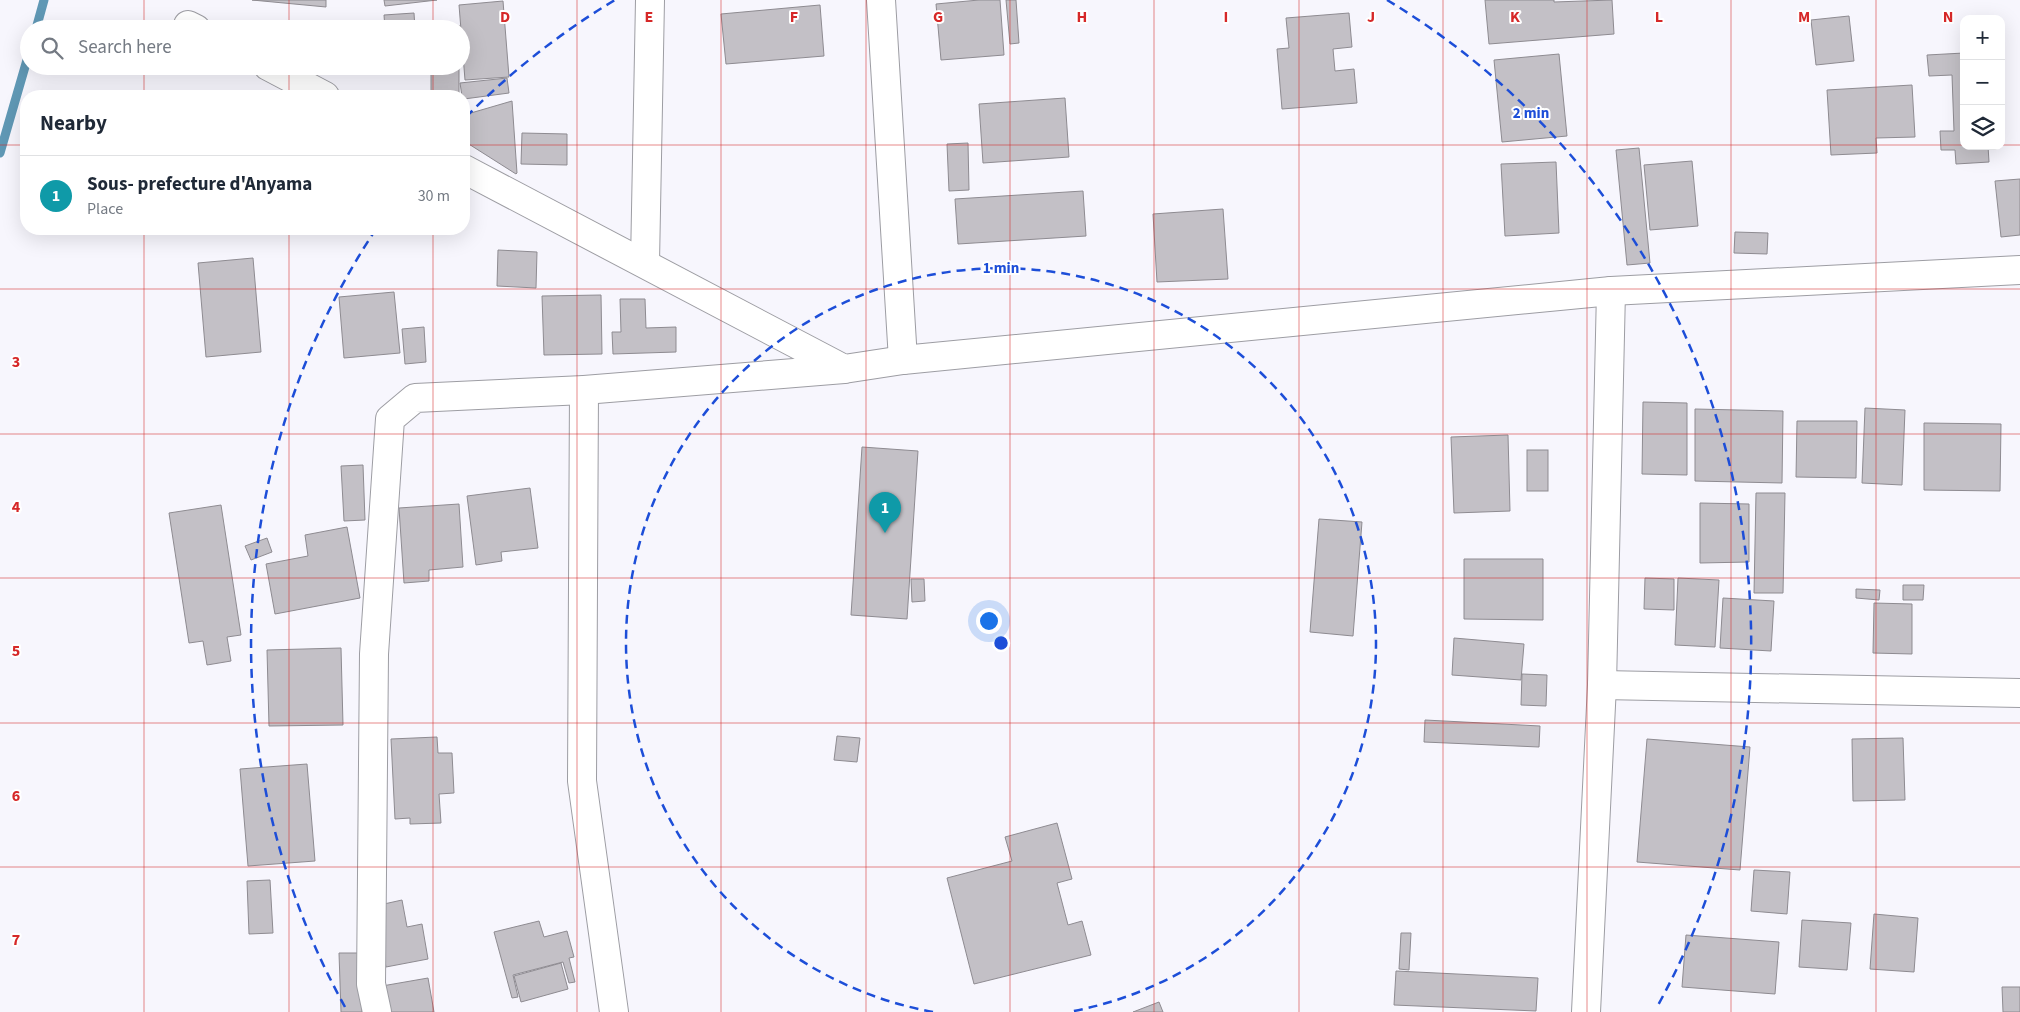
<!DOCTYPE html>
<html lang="en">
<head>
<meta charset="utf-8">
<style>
  body { margin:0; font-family:"Source Sans 3",sans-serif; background:#f2f2f3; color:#1f2937 }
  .controls { position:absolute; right:15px; top:15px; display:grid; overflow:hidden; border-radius:10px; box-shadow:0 5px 20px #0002 }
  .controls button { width:45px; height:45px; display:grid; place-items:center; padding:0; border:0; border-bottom:1px solid #e0e1e3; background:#fff; color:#1f2937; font:25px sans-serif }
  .you { position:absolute; left:988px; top:620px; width:18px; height:18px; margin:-12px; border:4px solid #fff; border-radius:50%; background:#1a73e8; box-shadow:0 0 0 8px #1a73e833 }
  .badge { display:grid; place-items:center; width:32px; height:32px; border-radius:50%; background:#524fc6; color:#fff; font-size:16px; font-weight:700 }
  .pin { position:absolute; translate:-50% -41px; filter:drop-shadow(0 1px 2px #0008) }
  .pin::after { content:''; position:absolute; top:26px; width:18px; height:15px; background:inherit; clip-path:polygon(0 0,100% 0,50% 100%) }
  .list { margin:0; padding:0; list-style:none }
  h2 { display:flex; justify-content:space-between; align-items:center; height:65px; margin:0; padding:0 20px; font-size:21px }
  h2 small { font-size:16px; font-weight:400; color:#747a83 }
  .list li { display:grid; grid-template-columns:32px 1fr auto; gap:15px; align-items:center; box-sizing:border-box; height:80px; padding:0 20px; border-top:1px solid #e0e1e3 }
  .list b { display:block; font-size:19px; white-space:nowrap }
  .list p { margin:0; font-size:16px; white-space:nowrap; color:#747a83 }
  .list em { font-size:16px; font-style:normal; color:#747a83 }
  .icon { flex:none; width:28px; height:28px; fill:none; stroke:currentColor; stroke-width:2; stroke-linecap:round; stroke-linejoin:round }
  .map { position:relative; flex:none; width:2020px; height:1012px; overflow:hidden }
  .search { position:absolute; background:#fff; box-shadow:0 5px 20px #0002; left:20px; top:20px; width:450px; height:55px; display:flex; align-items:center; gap:12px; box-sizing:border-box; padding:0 18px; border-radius:28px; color:#747a83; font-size:19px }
  .panel { position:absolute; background:#fff; box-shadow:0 5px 20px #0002; left:20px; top:90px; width:450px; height:145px; border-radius:20px }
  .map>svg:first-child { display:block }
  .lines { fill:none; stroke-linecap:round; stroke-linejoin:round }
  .stream { stroke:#6098b5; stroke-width:9 }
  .building { fill:#c3c0c6; stroke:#8e8b91 }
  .street-casing { stroke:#9d9da3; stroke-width:30 }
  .street { stroke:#fff; stroke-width:28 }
  .grid { fill:none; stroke:#d62828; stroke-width:1; stroke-opacity:0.55 }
  .ring { fill:none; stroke:#1d4ed8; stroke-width:2.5; stroke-dasharray:9 6 }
  .grid-label { font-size:16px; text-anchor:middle; font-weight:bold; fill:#d62828; stroke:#fff; stroke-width:4; stroke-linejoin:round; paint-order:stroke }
  .centre { fill:#1d4ed8; stroke:#fff; stroke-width:2.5 }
  .ring-label { font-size:15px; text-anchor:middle; font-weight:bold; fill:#1d4ed8; stroke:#fff; stroke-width:4; stroke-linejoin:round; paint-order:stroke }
</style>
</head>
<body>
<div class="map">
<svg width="2020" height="1012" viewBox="0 0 2020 1012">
  <rect width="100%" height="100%" fill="#f7f6fd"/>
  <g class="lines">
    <g class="stream">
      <path d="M36,29L44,0"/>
      <path d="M0,153L29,53"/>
    </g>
  </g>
  <g class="building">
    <path d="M252,0H326V7Z"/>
    <path d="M384,0H437L385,6Z"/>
    <path d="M979,0H1000L1004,55L941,60L936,4Z"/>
    <path d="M1006,0H1016L1019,43L1010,44Z"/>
    <path d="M1485,0H1554V2L1612,0L1614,34L1489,44Z"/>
    <path d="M503,1L509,77L465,80L459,5Z"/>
    <path d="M820,5L824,56L726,64L721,14Z"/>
    <path d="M414,13L415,29H385L384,15Z"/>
    <path d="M1349,13L1352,47L1333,49L1335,71L1354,69L1357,103L1282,109L1277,49L1289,48L1286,18Z"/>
    <path d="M1849,16L1854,61L1816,65L1811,20Z"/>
    <path d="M423,25L460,26V29H423Z"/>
    <path d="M1964,53V146H1988L1989,162L1956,164L1955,150H1941L1940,131H1954L1952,75L1929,76L1927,55Z"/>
    <path d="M1559,54L1567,136L1502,142L1494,60Z"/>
    <path d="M423,66H459V95H431V67Z"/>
    <path d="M507,78L509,93L464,99V96H462L460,83Z"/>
    <path d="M1912,85L1915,137L1876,138L1877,153L1831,155L1827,90Z"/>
    <path d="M1065,98L1069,157L983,163L979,104Z"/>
    <path d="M512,101L517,173L516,174L464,141V115Z"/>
    <path d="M522,133L567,134V165L521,164Z"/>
    <path d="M968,143L969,190L949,191L947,144Z"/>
    <path d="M1639,148L1650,263L1627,265L1616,150Z"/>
    <path d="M1692,161L1698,226L1650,230L1644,165Z"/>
    <path d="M1556,162L1559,233L1505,236L1501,164Z"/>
    <path d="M2020,179V235L2001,237L1995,181Z"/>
    <path d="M1083,191L1086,236L958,244L955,199Z"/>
    <path d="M1223,209L1228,279L1157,282L1153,214Z"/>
    <path d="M1735,232L1768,233L1767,254L1734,253Z"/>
    <path d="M498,250L537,252L536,288L497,286Z"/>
    <path d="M253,258L261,352L206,357L198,263Z"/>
    <path d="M394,292L400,353L344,358L339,297Z"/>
    <path d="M601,295L602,354L544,355L542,296Z"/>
    <path d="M620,299H645L646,328L676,327V352L613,354L612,332H621Z"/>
    <path d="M424,327L426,362L405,364L402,329Z"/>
    <path d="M1643,402L1687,403V475L1642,474Z"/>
    <path d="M1865,408L1905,410L1902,485L1862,483Z"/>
    <path d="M1695,409L1783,411L1782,483L1695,481Z"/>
    <path d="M1797,421H1857L1856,478L1796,477Z"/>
    <path d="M1924,423L2001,424L2000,491L1924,490Z"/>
    <path d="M1508,435L1510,511L1454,513L1451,437Z"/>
    <path d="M862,447L918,451L907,619L851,615Z"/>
    <rect x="1527" y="450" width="21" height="41"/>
    <path d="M363,465L365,520L344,521L341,466Z"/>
    <path d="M530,488L538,548L501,552L502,561L476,565L467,496Z"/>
    <path d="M1756,493H1785L1783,593H1754Z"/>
    <path d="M1700,503L1749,504V562L1700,563Z"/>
    <path d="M459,504L463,567L429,570V581L404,583L399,508Z"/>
    <path d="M221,505L241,635L227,637L231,661L207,665L203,641L189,643L169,513Z"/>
    <path d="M1319,519L1362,522L1353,636L1310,632Z"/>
    <path d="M347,527L360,598L275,614L266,564L308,556L305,535Z"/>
    <path d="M267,538L272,552L251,560L245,546Z"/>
    <path d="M1464,559H1543V620L1464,619Z"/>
    <path d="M1645,578L1674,579V610L1644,609Z"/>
    <path d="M1678,578L1719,580L1715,647L1675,645Z"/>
    <path d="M911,579H924L925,601L912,602Z"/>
    <path d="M1903,585H1924L1923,600H1903Z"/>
    <path d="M1856,589L1880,590L1879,600L1856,598Z"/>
    <path d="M1723,598L1774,601L1771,651L1720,648Z"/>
    <path d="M1874,603L1912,604V654L1873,653Z"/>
    <path d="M1454,638L1524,644L1521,680L1452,675Z"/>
    <path d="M341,648L343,725L269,726L267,650Z"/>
    <path d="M1522,674L1547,675L1546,706L1521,705Z"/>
    <path d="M1425,720L1540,726L1539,747L1424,742Z"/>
    <path d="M837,736L860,738L857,762L834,760Z"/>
    <path d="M437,737L438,753H452L454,793L439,794L441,823L410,824V818L395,819L391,739Z"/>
    <path d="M1903,738L1905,800L1853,801L1852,739Z"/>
    <path d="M1647,739L1750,747L1740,870L1637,862Z"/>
    <path d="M307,764L315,861L248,866L240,769Z"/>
    <path d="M1057,823L1072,879L1057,883L1068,925L1082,921L1091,955L974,984L947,878L1012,861L1005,837Z"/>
    <path d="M1754,870L1790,872L1787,914L1751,911Z"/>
    <path d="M270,880L273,933L249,934L247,881Z"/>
    <path d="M402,900L407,927L422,924L428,959L386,967L375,906Z"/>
    <path d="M1874,914L1918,918L1914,972L1870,969Z"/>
    <path d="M1802,920L1851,923L1847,970L1799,967Z"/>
    <path d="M539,921L544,937L567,931L574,957L569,958L575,982L569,983L563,962L513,975L518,997L512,998L494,932Z"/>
    <path d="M1401,933H1411L1409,970L1399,969Z"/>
    <path d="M1686,935L1779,942L1775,994L1682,987Z"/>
    <path d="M339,953H360L362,1012H341Z"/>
    <path d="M561,963L568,989L521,1002L514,976Z"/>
    <path d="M1396,971L1538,978L1536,1011L1394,1005Z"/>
    <path d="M428,978L434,1012H386L382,986Z"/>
    <path d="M2002,987H2020V1012H2003Z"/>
    <path d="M1159,1002L1163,1012H1133Z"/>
  </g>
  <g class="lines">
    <defs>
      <g id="street">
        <path d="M881,0L903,360"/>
        <path d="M188,25L196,29"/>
        <path d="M268,66L325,96"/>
        <path d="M464,169L844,369L903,360L1611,291L2020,270"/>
        <path d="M645,263L650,0"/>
        <path d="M584,390L582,781L614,1012"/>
        <path d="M1602,685L2020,693"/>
        <path d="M377,1012L371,984L374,654L390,419L415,398L584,390L844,369"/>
        <path d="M1586,1012L1602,685L1611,291"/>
      </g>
    </defs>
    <use href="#street" class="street-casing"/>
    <use href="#street" class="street"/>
  </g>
  <path class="grid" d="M144,0V29M289,0V29M433,0V29M577,0V1012M721,0V1012M866,0V1012M1010,0V1012M1154,0V1012M1299,0V1012M1443,0V1012M1587,0V1012M1731,0V1012M1876,0V1012M144,66V96M289,66V96M433,66V96M0,145H26M464,145H1964M2001,145H2020M144,229V1012M289,229V1012M433,229V1012M0,289H2020M0,434H2020M0,578H2020M0,723H2020M0,867H2020"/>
  <g class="ring">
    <path d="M933 1012A375 375 0 1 1 1069 1012"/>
    <path d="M345 1007A750 750 0 0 1 376 229M466 117A750 750 0 0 1 615 0M1387 0A750 750 0 0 1 1657 1007"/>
  </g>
  <g class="grid-label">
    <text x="505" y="22">D</text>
    <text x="649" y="22">E</text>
    <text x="794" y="22">F</text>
    <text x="938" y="22">G</text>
    <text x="1082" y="22">H</text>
    <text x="1226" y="22">I</text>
    <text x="1371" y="22">J</text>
    <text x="1515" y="22">K</text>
    <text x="1659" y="22">L</text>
    <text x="1804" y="22">M</text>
    <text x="1948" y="22">N</text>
    <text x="16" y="367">3</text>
    <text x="16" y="512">4</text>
    <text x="16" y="656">5</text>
    <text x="16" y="801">6</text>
    <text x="16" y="945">7</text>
  </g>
  <circle cx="1001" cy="643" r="8" class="centre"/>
  <g class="ring-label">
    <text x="1531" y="118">2 min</text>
    <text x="1001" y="273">1 min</text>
  </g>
</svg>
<div class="controls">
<button>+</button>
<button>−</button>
<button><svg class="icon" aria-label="layers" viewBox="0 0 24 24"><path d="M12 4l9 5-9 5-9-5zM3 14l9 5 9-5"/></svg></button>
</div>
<div class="you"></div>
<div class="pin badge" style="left:885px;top:533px;background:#0f9aa8">1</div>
<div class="search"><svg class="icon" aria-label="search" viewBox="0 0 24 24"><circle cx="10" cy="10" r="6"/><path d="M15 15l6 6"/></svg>Search here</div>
<section class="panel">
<h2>Nearby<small></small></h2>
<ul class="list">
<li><span class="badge" style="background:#0f9aa8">1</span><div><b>Sous- prefecture d'Anyama</b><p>Place</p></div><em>30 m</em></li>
</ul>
</section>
</div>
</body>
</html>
